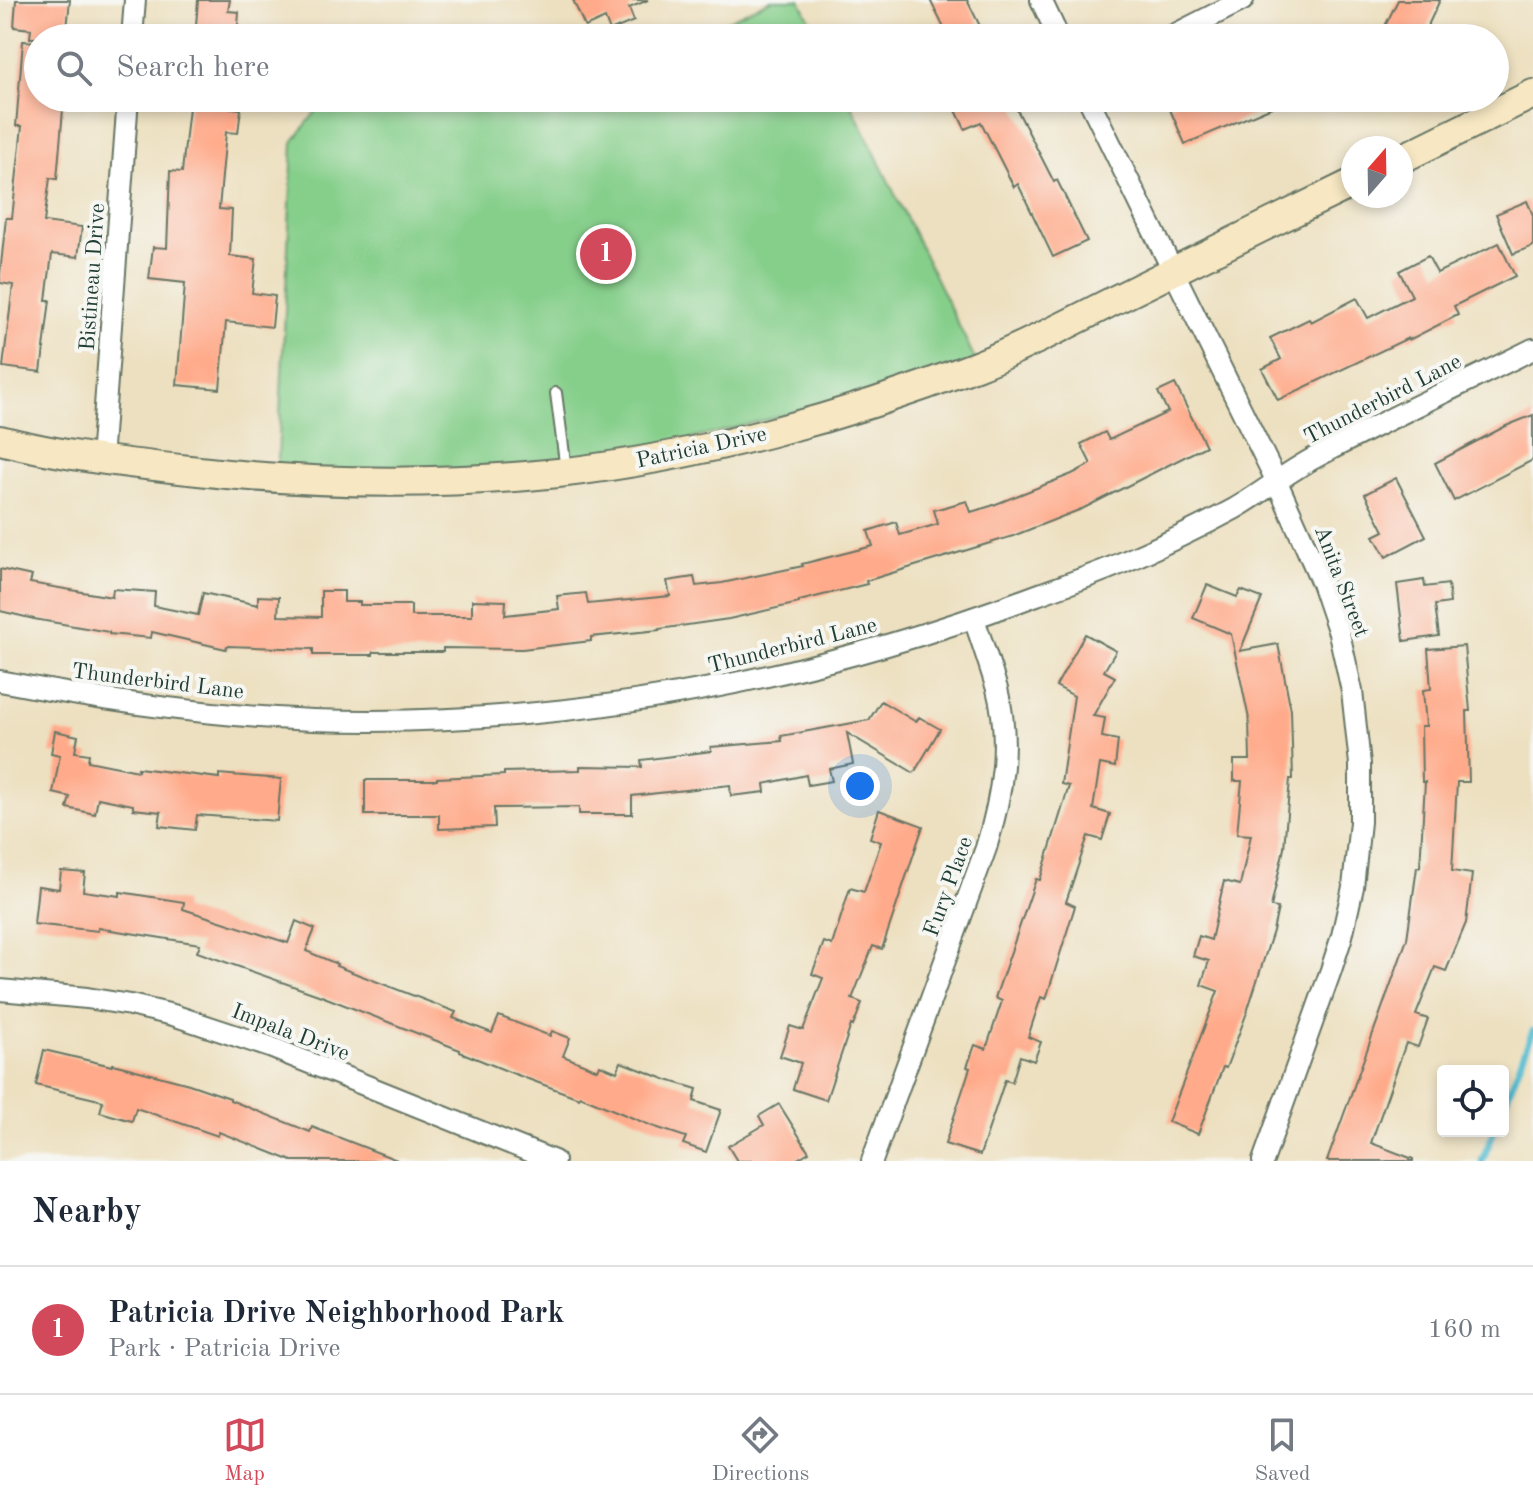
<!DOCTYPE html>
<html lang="en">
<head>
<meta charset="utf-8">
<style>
  body { margin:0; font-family:"Old Standard TT",serif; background:#f6f6f7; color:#1f2937 }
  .controls { position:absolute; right:24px; bottom:24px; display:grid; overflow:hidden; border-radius:8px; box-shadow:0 4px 12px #0003 }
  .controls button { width:72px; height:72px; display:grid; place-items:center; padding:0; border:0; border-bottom:2px solid #e0e1e3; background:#fff; color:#1f2937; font:40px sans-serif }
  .compass { position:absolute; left:1341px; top:136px; width:72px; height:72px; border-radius:50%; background:#fff; box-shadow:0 4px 12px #0003; rotate:20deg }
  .you { position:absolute; left:860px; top:786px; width:28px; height:28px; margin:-20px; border:6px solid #fff; border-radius:50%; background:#1a73e8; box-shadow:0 0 0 12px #1a73e833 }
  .badge { display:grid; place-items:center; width:52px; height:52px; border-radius:50%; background:#d1495b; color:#fff; font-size:26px; font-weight:700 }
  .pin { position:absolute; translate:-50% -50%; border:4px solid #fff; box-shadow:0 2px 8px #0006 }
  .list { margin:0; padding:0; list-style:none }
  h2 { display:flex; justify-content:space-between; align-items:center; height:104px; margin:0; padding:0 32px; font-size:34px }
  h2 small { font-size:26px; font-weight:400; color:#747a83 }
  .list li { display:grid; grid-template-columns:52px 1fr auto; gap:24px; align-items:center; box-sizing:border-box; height:128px; padding:0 32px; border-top:2px solid #e0e1e3 }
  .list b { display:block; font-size:30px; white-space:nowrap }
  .list p { margin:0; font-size:26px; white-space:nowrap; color:#747a83 }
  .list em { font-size:26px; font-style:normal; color:#747a83 }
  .icon { flex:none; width:44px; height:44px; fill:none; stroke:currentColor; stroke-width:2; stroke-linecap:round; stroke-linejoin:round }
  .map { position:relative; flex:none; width:1533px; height:1161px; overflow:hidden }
  .search { position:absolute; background:#fff; box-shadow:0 4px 12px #0003; left:24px; right:24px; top:24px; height:88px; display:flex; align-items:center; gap:20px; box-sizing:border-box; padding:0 28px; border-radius:44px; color:#747a83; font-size:30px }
  .sheet { height:232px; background:#fff }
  nav { display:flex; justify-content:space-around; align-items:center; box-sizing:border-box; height:112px; border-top:2px solid #e0e1e3; background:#fff; font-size:22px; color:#747a83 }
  nav a { display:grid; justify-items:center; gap:4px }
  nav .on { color:#d1495b }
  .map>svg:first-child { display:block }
  .green { fill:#86cf8b; stroke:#528660; stroke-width:2 }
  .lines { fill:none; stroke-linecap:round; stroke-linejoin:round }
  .stream { stroke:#55bdd2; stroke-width:7 }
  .building { fill:#ffab8b }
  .lane-casing { stroke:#677665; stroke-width:14 }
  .street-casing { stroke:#677665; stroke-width:24 }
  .secondary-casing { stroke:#677665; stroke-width:32 }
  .lane { stroke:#fff; stroke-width:10 }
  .street { stroke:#fff; stroke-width:20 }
  .secondary { stroke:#f7e8c3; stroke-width:28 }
  .labels { text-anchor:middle; stroke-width:8; stroke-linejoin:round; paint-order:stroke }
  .street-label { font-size:22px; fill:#1f3d34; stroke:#f6f6f2 }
</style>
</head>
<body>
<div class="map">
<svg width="1533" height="1161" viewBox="0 0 1533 1161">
  <rect width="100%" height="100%" fill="#f6f6f2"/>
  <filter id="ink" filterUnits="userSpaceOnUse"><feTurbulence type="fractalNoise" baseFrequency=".0125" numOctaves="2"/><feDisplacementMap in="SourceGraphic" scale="16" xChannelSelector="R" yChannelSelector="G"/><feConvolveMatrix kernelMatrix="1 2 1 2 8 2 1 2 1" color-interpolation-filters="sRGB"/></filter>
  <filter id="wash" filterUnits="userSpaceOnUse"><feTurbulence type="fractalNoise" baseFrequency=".006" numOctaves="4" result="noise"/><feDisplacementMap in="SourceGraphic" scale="32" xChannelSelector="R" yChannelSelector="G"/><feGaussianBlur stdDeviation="1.8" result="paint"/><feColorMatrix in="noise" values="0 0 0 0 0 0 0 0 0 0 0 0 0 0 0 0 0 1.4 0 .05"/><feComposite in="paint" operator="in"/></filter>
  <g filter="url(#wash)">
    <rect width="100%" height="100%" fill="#ede0c0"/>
    <g class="green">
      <path d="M771,0H800L819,38H690Z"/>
      <path d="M326,98H848L978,365L567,471L277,479L293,142Z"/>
    </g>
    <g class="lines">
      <g class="stream">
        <path d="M1503,1107L1533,1031"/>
        <path d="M1482,1161L1494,1131"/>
      </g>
    </g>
    <g id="blocks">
      <g class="building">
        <path d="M16,0H70L66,38H30L31,29L14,27Z"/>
        <path d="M198,0H230L228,11L239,12L237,38H195Z"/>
        <path d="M573,0H648L629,8L634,21L610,31L605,18L585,27Z"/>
        <path d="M930,0H967L986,38H949Z"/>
        <path d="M1398,0H1440L1422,38H1379Z"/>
        <path d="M23,41L38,42V98H64L57,179L50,178L44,222L82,227L78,257L52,254L46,300H50L41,372L3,367L13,285L0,283V274L6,218H12L22,126H16Z"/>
        <path d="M190,98H225L224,107L241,109L238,133L226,132L219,209L232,210L230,256L256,259L252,293L275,296L272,327L226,322L220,389L177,385L185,283L149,279L153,247L167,248L170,171L182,172Z"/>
        <path d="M950,98H1011L1054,182L1057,180L1087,241L1053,257L1018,184L1014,187L981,122L965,129Z"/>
        <path d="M1184,98H1293L1185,144L1168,105Z"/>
        <path d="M1527,201L1533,215V246L1513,254L1496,214Z"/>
        <path d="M1499,243L1515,276L1454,306L1458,315L1409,340L1408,338L1278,400L1262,369L1281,359L1270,338L1309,319L1311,322L1357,298L1368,318L1412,296L1399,271L1428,256L1437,273Z"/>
        <path d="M1175,384L1206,446L1084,508L1013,536L866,581L867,584L799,601V603L729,619L659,629V630L591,637V641L522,649L443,648V652H373V655H313V649L227,646L226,649L152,632L151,638L109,634V632L34,619L0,611V569L32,576L30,583L112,597L113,589L155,592L154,606L198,615L203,593L258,605V596L279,597L278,616L321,617V591H344V602H360V605H411V616H472V600L506,601L505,615L559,609L557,596L586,593L588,604L670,596L667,581L694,577L696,586L722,583L803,566L802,564L873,546L868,531L896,522L900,535L938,524L934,510L967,501L971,512L991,506L1072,474L1091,464L1081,444L1105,432L1109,440L1168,412L1158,392Z"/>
        <path d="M1533,415V460L1454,501L1435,463L1506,426Z"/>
        <path d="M1396,478L1426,536L1386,557L1374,536L1384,531L1365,494Z"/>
        <path d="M1424,580L1425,587L1448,584L1450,603L1435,605L1439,636L1404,641L1397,584Z"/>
        <path d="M1207,585L1237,597L1241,590L1262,598L1240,651L1278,644L1291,710L1293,779H1290L1284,848L1271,907L1278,908L1273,931L1246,1015L1226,1068L1223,1067L1198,1134L1168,1122L1218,991L1201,985L1209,961L1193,956L1199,936L1211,940L1224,881L1240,885L1251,835L1237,834L1242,781H1234V760H1250L1249,719L1231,634L1193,618Z"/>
        <path d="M1085,634L1116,651L1104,671L1115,677L1093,716L1105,718L1102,737L1118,740L1115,767L1100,764L1093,809L1110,814L1102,840L1088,836L1066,902L1075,906L1046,999L1041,997L1028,1037L1041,1042L1034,1061L1020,1056L1012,1082L1005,1080L980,1155L945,1144L970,1068L967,1067L975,1045L986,1049L1002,1001L995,998L1036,879L1040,880L1069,786L1061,784L1074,696L1056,686Z"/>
        <path d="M1464,646L1470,711H1467L1469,782H1457L1452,871L1472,874L1466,923L1446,971L1435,967L1416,1015L1428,1019L1418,1047L1406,1043L1371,1143L1413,1159V1161H1327L1407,939L1417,867H1420L1425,782H1422L1421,726H1426L1423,690L1431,689L1428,649Z"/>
        <path d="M881,701L916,722L919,717L940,729L914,773L847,733L853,764L829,769L832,781L808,785L806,775L764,784L765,792L731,796L730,785L632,796V814H579V807L494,808L495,827L439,829V815H365V780H437V778L504,775V772L580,770V766L642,767L641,760L711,751V747L782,741L781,736L869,720Z"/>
        <path d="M55,731L78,736L75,752L89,754L88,761L138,771V768L219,778V774L281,779L277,821L197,815L195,830L159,826L161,812L133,809V805L98,798L95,814L67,808L70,797L53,793L60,755L51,753Z"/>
        <path d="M879,810L923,826L882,949L873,946L852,999L862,1003L853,1026L851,1025L826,1100L793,1089L801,1063L780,1056L790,1026L803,1030L823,978L812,974L824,942L832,945L850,888L864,892L881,842L870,838Z"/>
        <path d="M61,871L85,873L83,891L120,896V892L184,902L183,909L288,943L296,921L315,929L306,951L337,964L336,966L456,1012L453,1018L492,1033L499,1016L550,1036L552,1031L570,1038L563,1056L598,1070L600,1065L617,1072L621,1062L667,1080L697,1089L694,1101L721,1110L706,1152L683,1144L686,1137L652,1126L580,1096L579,1098L512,1073L460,1052V1050L324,997L197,952L200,944L98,928V931L34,924L38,886L59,889Z"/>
        <path d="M44,1050L112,1066L113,1064L189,1084L230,1098V1100L310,1132L312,1127L397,1160V1161H292L219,1132L218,1136L136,1108L132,1121L100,1112L103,1101L36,1085Z"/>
        <path d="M779,1104L809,1152L794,1161H737L728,1146L764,1125L759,1116Z"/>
      </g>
    </g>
  </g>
  <g filter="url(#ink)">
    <use href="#blocks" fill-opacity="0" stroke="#677665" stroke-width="2"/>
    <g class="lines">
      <defs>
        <path id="lane" d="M556,393L566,470"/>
        <g id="street">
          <path d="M1041,0L1059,38"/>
          <path d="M132,38L135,0"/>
          <path d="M1168,38L1243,0"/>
          <path d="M1088,98L1277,482L1322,583L1339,633L1352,691L1360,764V822L1353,887L1342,936L1331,970L1263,1161"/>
          <path d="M101,460L128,98"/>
          <path d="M0,681C103,701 207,716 313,720C561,728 802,683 1034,596C1064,585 1095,575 1124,562C1161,546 1199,528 1234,509C1262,493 1287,472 1316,457C1387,419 1461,385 1533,349"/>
          <path d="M0,990L87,998L130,1005L173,1015L270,1047L554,1161"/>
          <path d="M872,1161L986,848C1002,796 1011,742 997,689C990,666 982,642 974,619"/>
        </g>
        <g id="secondary">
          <path d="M1401,159L1533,94"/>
          <path d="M0,440C62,456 126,463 189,470C311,484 435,486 558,473C697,457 846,417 976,366C1025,347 1071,322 1117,299C1196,260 1274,221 1353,183"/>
        </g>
      </defs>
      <use href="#lane" class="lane-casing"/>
      <use href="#street" class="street-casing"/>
      <use href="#secondary" class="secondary-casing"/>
      <use href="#lane" class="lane"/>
      <use href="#street" class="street"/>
      <use href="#secondary" class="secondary"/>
    </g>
  </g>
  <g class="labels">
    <g class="street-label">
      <text transform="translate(91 277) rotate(-86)" y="8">Bistineau Drive</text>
      <text transform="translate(1382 398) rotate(-27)" y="8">Thunderbird Lane</text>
      <text transform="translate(701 446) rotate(-12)" y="8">Patricia Drive</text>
      <text transform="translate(1343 581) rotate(69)" y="8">Anita Street</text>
      <text transform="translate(792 644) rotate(-14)" y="8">Thunderbird Lane</text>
      <text transform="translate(158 680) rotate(7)" y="8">Thunderbird Lane</text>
      <text transform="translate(947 886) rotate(-70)" y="8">Fury Place</text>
      <text transform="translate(291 1031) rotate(21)" y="8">Impala Drive</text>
    </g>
  </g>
</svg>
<div class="controls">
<button><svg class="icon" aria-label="locate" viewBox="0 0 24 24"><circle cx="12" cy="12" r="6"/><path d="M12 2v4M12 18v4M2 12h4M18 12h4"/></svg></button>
</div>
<svg class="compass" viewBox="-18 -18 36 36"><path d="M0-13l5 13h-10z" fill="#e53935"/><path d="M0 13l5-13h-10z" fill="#747a83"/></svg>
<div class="you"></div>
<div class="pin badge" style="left:606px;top:254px">1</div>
<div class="search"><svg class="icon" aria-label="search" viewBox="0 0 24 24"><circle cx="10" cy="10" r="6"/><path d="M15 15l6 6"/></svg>Search here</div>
</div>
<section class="sheet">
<h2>Nearby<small></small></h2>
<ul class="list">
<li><span class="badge">1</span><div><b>Patricia Drive Neighborhood Park</b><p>Park · Patricia Drive</p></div><em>160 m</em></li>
</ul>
</section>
<nav>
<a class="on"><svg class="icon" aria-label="map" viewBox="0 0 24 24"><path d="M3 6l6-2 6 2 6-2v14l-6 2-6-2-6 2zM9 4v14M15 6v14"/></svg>Map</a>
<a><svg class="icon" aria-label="directions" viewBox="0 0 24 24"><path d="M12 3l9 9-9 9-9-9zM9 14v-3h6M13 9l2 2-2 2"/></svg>Directions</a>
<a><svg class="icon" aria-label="saved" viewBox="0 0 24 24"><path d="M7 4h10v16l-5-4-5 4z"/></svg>Saved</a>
</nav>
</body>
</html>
